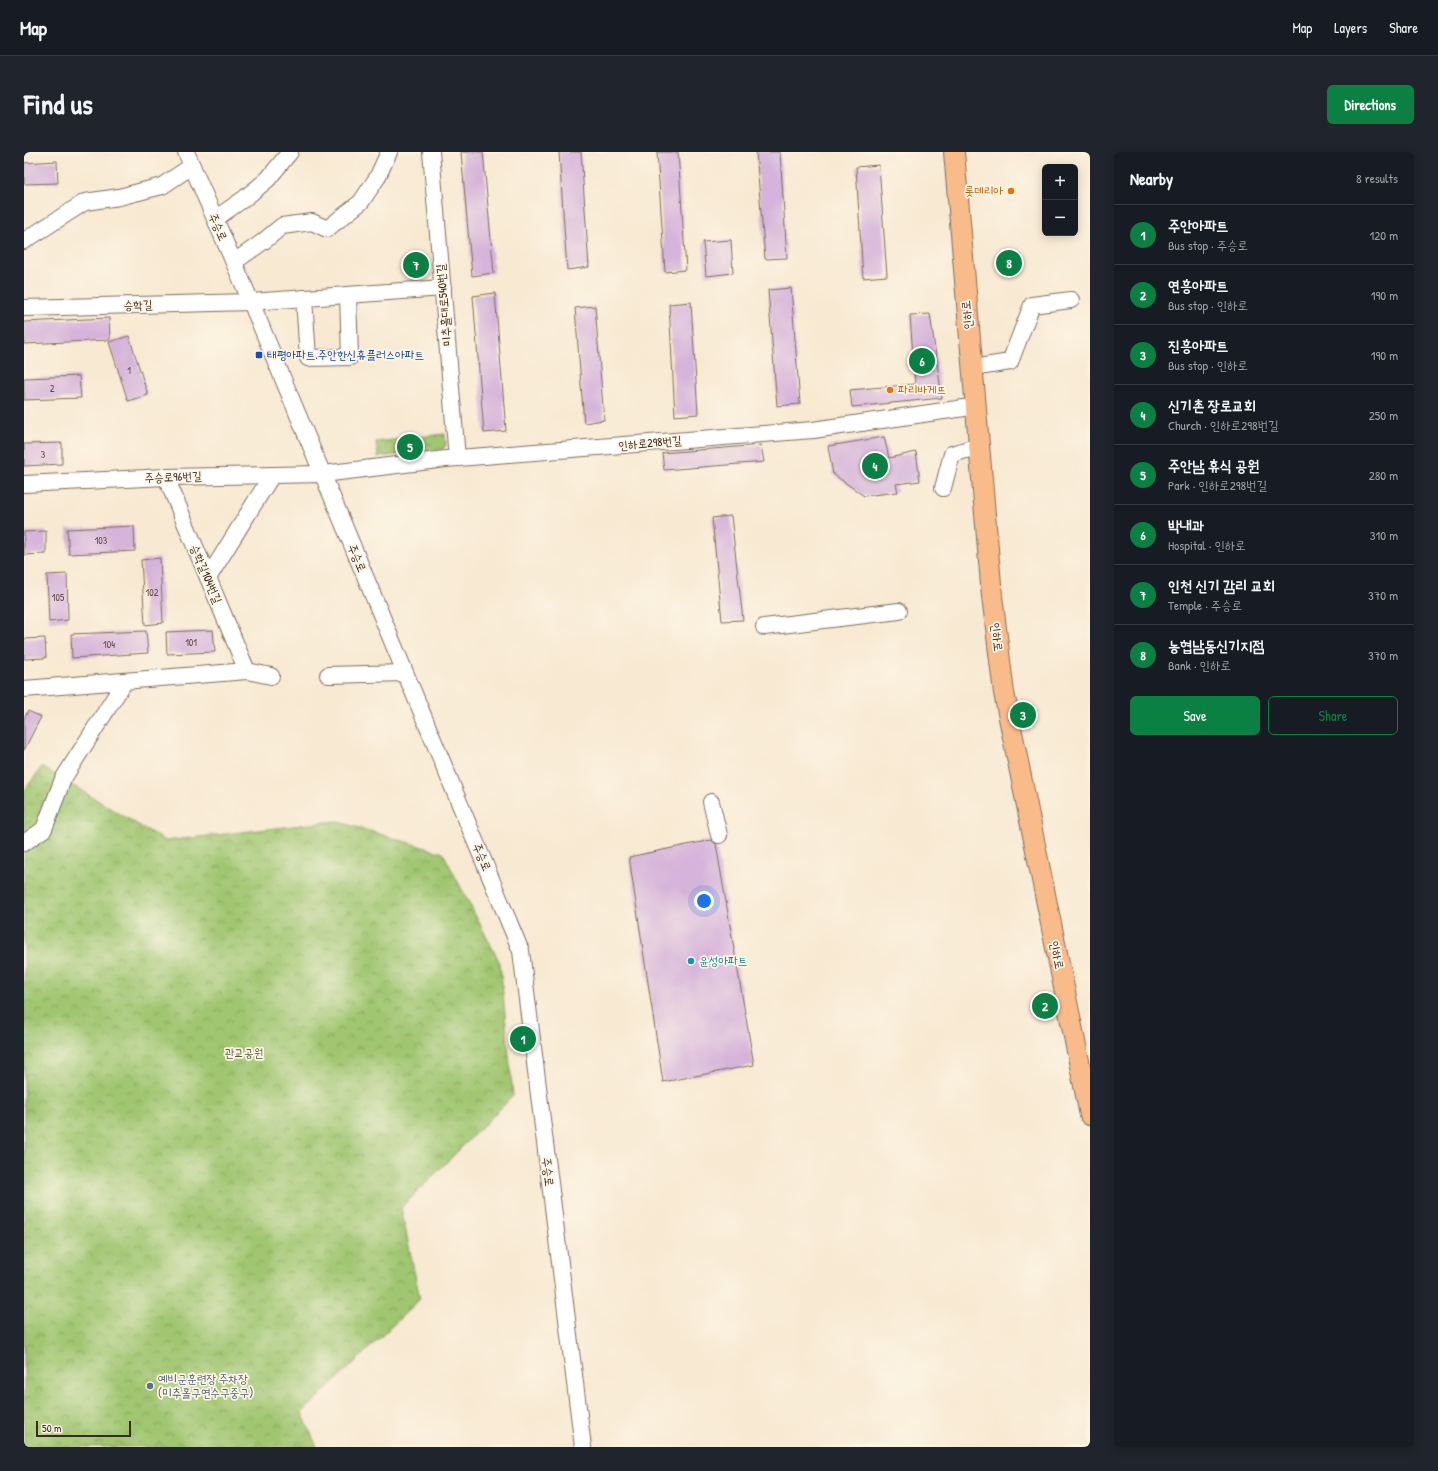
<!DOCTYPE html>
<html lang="en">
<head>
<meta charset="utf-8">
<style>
  body { margin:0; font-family:"Patrick Hand","Poor Story",sans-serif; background:#20242c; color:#f1f3f6 }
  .controls { position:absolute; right:12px; top:12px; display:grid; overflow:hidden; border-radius:6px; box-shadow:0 2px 10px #0003 }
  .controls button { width:36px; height:36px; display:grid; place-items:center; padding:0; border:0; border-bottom:1px solid #363941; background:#171b24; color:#f1f3f6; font:20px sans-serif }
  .scale { position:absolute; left:12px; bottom:10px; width:95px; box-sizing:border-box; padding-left:4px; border:2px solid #3b2a1e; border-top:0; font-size:11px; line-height:14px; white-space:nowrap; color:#3b2a1e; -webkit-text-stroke:3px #fcf5e5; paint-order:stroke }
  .you { position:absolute; left:680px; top:749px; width:14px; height:14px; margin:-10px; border:3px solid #fff; border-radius:50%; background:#1a73e8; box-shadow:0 0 0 6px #1a73e833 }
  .badge { display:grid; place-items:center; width:26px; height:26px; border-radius:50%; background:#0b8043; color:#fff; font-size:13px; font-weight:700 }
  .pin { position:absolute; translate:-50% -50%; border:2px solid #fff; box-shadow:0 1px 4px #0006 }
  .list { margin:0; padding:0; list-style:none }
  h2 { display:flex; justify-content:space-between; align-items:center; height:52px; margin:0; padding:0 16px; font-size:17px }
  h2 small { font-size:13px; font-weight:400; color:#9ea1a6 }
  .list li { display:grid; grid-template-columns:26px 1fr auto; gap:12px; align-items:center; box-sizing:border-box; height:60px; padding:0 16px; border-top:1px solid #363941 }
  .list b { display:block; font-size:15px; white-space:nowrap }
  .list p { margin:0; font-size:13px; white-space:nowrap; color:#9ea1a6 }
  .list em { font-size:13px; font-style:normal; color:#9ea1a6 }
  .actions { display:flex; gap:8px; padding:12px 16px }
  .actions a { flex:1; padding:9px 0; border:1px solid #0b8043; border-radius:6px; text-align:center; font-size:14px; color:#0b8043 }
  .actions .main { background:#0b8043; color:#fff }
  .map { position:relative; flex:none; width:1066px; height:1295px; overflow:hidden; border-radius:6px }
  header { display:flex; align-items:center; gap:24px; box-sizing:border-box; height:56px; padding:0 20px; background:#171b24; border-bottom:1px solid #363941 }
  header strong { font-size:19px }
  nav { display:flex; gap:22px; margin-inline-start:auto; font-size:14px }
  .intro { display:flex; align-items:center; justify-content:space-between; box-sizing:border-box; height:96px; padding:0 24px }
  h1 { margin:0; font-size:28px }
  .button { padding:10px 18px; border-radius:6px; background:#0b8043; color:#fff; font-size:14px; font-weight:700 }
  main { display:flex; gap:24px; padding:0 24px }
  aside { flex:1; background:#171b24; border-radius:6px; box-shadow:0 2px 10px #0003 }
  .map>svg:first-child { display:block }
  .park { fill:url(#park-crowns); stroke:#6e7848 }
  .building { fill:#d6b3da }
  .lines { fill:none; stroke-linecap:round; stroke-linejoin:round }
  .minor-casing { stroke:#7d6d5d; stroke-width:18 }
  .major-casing { stroke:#7d6d5d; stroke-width:22 }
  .minor { stroke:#fff; stroke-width:16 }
  .major { stroke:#fabb8b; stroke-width:20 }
  .food-dot { fill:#e8710a; stroke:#fcf5e5; stroke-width:1.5 }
  .transit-dot { fill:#1a4fb4; stroke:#fcf5e5; stroke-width:1.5 }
  .culture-dot { fill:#0f9aa8; stroke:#fcf5e5; stroke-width:1.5 }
  .service-dot { fill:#5c6f8a; stroke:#fcf5e5; stroke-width:1.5 }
  .labels { text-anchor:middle; stroke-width:3.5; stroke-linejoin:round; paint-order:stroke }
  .number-label { font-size:10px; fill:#624c4d }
  .food-label { font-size:12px; fill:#c56008; stroke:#fcf5e5; text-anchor:end }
  .street-label { font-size:12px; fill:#3b2a1e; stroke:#fcf5e5 }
  .transit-label { font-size:12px; fill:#164399; stroke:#fcf5e5; text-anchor:start }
  .culture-label { font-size:12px; fill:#0d838f; stroke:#fcf5e5; text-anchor:start }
  .park-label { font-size:12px; fill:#595937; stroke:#fcf5e5 }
  .service-label { font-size:12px; fill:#4e5e75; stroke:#fcf5e5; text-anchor:start }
</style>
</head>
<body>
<header>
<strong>Map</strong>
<nav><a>Map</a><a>Layers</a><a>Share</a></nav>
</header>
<div class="intro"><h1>Find us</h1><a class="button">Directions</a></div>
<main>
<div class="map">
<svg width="1066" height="1295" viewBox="0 0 1066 1295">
  <defs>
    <pattern id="park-crowns" width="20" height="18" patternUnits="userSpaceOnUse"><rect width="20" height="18" fill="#a0c671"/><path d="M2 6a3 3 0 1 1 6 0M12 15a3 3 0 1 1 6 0" fill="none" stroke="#84a15c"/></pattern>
  </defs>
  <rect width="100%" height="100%" fill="#fcf5e5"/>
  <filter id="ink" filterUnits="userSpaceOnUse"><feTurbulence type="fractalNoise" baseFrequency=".025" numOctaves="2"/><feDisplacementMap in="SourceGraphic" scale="8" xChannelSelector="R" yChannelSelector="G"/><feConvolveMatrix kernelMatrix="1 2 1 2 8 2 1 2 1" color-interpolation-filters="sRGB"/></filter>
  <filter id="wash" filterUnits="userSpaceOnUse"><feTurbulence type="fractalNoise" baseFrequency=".012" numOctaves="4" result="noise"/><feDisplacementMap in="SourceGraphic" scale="16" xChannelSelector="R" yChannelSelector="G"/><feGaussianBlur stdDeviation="0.9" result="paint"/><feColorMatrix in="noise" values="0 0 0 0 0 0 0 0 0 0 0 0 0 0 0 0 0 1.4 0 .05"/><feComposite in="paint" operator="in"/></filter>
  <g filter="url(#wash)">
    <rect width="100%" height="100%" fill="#f8e9d2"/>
    <g class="park">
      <path d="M421,282L422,293L419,297L354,305L352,290Z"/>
      <path d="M18,615L141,689L312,669L419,701L476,811L489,944L377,1056L396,1147L278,1261L293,1295H0V639Z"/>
    </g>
    <g id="blocks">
      <g class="building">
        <path d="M437,0H459L470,121L448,124Z"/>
        <path d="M535,0H557L565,115L543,118Z"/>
        <path d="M633,0H654L662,118L641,120Z"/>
        <path d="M732,0H756L763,106L741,107Z"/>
        <path d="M33,9L34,31L0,32V11Z"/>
        <path d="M855,13L863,124L839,126L832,15Z"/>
        <path d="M707,88L709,121L682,124L679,90Z"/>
        <path d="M767,136L776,252L753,254L744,138Z"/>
        <path d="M471,141L482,279L460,281L449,144Z"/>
        <path d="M667,150L674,262L651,264L645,152Z"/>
        <path d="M571,154L580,268L560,271L551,156Z"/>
        <path d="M906,162L918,246L828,255L826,238L891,232L886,163Z"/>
        <path d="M85,166L86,188L0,192V170Z"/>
        <path d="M105,184L124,243L104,249L85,190Z"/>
        <path d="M55,224L57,246L0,248V226Z"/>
        <path d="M860,285L865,306L892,300L896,329L872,332L874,340L840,344L809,322L804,294Z"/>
        <path d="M38,291V312L0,314V292Z"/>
        <path d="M737,293L740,310L640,318L638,301Z"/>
        <path d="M707,364L719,468L698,469L688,366Z"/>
        <path d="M110,374L111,399L45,402L43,377Z"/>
        <path d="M22,379V402L0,403V380Z"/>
        <path d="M136,406L139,471L121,473L117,408Z"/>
        <path d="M43,422L44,468L25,470L23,423Z"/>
        <path d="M189,478L191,500L143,502L142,480Z"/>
        <path d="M122,479L124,501L48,506L47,482Z"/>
        <path d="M21,486L22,506L0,507V487Z"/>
        <path d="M4,559L17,565L0,598V567Z"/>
        <path d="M687,688L692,692L730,913L639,930L605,705Z"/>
      </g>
    </g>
  </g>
  <g filter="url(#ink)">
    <use href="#blocks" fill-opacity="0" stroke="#7d6d5d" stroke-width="1"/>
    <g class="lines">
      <defs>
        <g id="minor">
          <path d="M162,0L227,150L497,799L559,1295"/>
          <path d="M407,0L433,306"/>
          <path d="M191,67L221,46L244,27L266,0"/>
          <path d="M0,89L61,50L95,45L138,34L168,14"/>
          <path d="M210,110L240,89L258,74L288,70L303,77L337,50L353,26L365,0"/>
          <path d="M280,146L284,206L326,205L324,143"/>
          <path d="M0,156L227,150L419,136"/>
          <path d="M961,214L986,210L1008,153L1047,148"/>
          <path d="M142,325L223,519"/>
          <path d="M0,332L142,325L299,322L422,307L789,278L947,255L952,253"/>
          <path d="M919,336L928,302L955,294"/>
          <path d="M184,426L248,323"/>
          <path d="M740,475L875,459"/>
          <path d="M304,523L381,521"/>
          <path d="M0,537L223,519L247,524"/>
          <path d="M687,650L695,683"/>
          <path d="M0,691L20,677L39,627L101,529"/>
        </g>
        <path id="major" d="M930,0L968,444L980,541L1066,963"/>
      </defs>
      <use href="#minor" class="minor-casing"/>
      <use href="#major" class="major-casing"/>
      <use href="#minor" class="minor"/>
      <use href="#major" class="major"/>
    </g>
  </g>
  <g class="food-dot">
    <circle cx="987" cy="39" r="4"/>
    <circle cx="866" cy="238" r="4"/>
  </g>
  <rect class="transit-dot" x="231" y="199" width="8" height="8" rx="2"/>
  <circle class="culture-dot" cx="667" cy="809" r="4"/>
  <circle class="service-dot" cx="126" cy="1234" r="4"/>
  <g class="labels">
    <g class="number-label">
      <text x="105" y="222">1</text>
      <text x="28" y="240">2</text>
      <text x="19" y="306">3</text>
      <text x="77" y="392">103</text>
      <text x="128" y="444">102</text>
      <text x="34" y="449">105</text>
      <text x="167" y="494">101</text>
      <text x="85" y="496">104</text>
    </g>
    <g class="food-label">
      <text x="979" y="43">롯데리아</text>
      <text x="874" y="242" text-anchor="start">파리바게뜨</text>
    </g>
    <g class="street-label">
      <text transform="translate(194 75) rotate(66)" y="4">주승로</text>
      <text transform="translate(114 153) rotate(-2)" y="4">승학길</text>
      <text transform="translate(420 153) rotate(-95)" y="4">미추홀대로540번길</text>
      <text transform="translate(943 163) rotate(-95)" y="4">인하로</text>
      <text transform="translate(626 291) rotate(-5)" y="4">인하로298번길</text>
      <text transform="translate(149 325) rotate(-2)" y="4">주승로96번길</text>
      <text transform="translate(333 406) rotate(67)" y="4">주승로</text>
      <text transform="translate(182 422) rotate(67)" y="4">승학길104번길</text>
      <text transform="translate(973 485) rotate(83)" y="4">인하로</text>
      <text transform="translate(458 705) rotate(67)" y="4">주승로</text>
      <text transform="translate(1033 803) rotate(78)" y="4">인하로</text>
      <text transform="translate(524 1020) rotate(83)" y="4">주승로</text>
    </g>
    <g class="transit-label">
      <text x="243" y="207">태평아파트.주안한신휴플러스아파트</text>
    </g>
    <g class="culture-label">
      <text x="675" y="813">윤성아파트</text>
    </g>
    <g class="park-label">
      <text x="220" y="905">관교공원</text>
    </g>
    <g class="service-label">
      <text x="134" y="1231">예비군훈련장 주차장<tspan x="134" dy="14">(미추홀구연수구중구)</tspan></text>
    </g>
  </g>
</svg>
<div class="controls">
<button>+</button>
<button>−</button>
</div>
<div class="scale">50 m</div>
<div class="you"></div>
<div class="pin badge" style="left:499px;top:887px">1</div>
<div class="pin badge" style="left:1021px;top:854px">2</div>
<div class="pin badge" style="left:999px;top:563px">3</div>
<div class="pin badge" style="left:851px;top:314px">4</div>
<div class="pin badge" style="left:386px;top:295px">5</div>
<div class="pin badge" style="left:898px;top:209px">6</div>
<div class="pin badge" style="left:392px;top:113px">7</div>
<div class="pin badge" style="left:985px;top:111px">8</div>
</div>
<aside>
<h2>Nearby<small>8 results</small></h2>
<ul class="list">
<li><span class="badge">1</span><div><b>주안아파트</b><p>Bus stop · 주승로</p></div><em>120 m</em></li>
<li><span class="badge">2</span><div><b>연흥아파트</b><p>Bus stop · 인하로</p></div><em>190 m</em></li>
<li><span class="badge">3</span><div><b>진흥아파트</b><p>Bus stop · 인하로</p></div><em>190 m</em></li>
<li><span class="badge">4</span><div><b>신기촌 장로교회</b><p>Church · 인하로298번길</p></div><em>250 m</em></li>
<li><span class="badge">5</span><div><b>주안남 휴식 공원</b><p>Park · 인하로298번길</p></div><em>280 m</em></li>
<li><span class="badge">6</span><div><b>박내과</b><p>Hospital · 인하로</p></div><em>310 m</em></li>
<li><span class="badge">7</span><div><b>인천 신기 감리 교회</b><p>Temple · 주승로</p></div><em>370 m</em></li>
<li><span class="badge">8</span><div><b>농협남동신기지점</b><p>Bank · 인하로</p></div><em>370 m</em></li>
</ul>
<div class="actions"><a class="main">Save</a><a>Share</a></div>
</aside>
</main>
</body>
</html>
